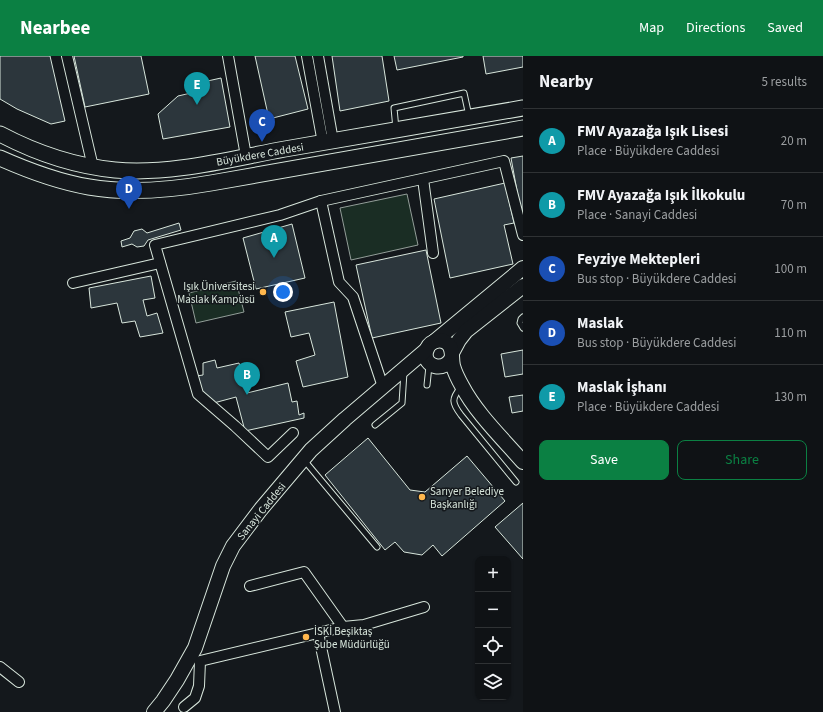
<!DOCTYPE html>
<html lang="en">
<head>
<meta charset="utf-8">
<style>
  body { margin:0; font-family:"Source Sans 3",sans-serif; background:#181b1e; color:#f1f3f6 }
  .controls { position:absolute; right:12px; bottom:12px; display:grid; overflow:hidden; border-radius:8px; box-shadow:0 1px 3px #0004 }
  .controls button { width:36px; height:36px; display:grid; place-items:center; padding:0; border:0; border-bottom:1px solid #2f3234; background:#0f1215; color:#f1f3f6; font:20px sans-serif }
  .you { position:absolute; left:283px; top:236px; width:14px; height:14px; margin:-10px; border:3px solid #fff; border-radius:50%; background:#1a73e8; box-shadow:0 0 0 6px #1a73e833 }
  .badge { display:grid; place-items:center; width:26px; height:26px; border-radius:50%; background:#0b8043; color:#fff; font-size:13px; font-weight:700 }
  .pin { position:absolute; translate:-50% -33px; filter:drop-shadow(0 1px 2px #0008) }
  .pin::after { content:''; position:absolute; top:21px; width:14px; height:12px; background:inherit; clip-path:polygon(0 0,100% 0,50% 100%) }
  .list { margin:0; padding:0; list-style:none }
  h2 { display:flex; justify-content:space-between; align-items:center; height:52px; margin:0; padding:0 16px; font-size:17px }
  h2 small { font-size:13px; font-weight:400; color:#9b9ea0 }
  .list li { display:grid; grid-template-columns:26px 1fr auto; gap:12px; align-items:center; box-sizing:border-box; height:64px; padding:0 16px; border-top:1px solid #2f3234 }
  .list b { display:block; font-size:15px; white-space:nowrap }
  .list p { margin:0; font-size:13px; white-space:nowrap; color:#9b9ea0 }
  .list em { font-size:13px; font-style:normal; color:#9b9ea0 }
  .actions { display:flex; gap:8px; padding:12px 16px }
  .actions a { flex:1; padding:9px 0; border:1px solid #0b8043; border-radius:8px; text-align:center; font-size:14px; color:#0b8043 }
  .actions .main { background:#0b8043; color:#fff }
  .icon { flex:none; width:22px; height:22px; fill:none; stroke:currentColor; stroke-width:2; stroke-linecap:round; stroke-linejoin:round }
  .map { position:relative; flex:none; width:523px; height:656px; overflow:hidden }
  header { display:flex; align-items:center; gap:24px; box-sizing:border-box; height:56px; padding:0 20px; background:#0b8043; color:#fff }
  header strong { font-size:19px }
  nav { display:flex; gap:22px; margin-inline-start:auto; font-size:14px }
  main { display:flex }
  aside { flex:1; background:#0f1215 }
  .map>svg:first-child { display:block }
  .green { fill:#1a2d24; stroke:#939e99 }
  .building { fill:#2c363c; stroke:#d8e6dc }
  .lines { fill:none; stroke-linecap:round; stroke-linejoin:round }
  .lane-casing { stroke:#d8e6dc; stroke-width:7 }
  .street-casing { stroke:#d8e6dc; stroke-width:12 }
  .secondary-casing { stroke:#d8e6dc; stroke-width:16 }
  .primary-casing { stroke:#d8e6dc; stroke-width:17 }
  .lane { stroke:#14181c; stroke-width:5 }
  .street { stroke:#14181c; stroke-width:10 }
  .secondary { stroke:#14181c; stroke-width:14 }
  .primary { stroke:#14181c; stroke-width:15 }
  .poi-dot { fill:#ffb74d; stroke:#14181c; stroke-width:1.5 }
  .labels { text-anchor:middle; stroke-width:3; stroke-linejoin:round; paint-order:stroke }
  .street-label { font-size:11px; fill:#d8e6dc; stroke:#14181c }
  .poi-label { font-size:11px; fill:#d8e6dc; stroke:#14181c; text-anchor:start }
</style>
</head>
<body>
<header>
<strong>Nearbee</strong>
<nav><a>Map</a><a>Directions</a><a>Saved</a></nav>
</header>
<main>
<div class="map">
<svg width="523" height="656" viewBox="0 0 523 656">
  <rect width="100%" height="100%" fill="#14181c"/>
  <g class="green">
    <path d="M407,138L418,189L351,204L340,152Z"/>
    <path d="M236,225L244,256L196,267L189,237Z"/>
  </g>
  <g class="building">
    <path d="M0,0H50L65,65L51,68L17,53L0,43Z"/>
    <path d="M74,0H141L149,38L85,51Z"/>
    <path d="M255,0H295L308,53L269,63Z"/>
    <path d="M332,0H382L389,45L340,55Z"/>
    <path d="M394,0H463V1L397,14Z"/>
    <path d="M483,0H523V11L486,18Z"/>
    <path d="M221,22L230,71L163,83L158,58L178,40L191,37L190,35L204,32L203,26Z"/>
    <path d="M523,100V162H522L511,102Z"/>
    <path d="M505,127L514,167L504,169L513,208L450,222L434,143Z"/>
    <path d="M179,167L181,174L148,184L144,190L137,191L132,188L122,191L121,185L130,182L134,175L142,173L147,177Z"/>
    <path d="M292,168L305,222L256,233L243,182Z"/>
    <path d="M426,194L441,267L372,282L356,209Z"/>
    <path d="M151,220L155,242L143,244L147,260L157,257L163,277L140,281L135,265L122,267L117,247L91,252L89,232Z"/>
    <path d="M334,246L348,321L303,331L296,305L315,299L309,277L291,281L285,256Z"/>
    <path d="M523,294V318L505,321L501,298Z"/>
    <path d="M215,304L217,312L239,307L247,337L288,327L292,346L297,345L299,359L304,357V362L245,375L236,341L210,348L200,334L196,320L203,319V307Z"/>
    <path d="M523,339V355L512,357L509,341Z"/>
    <path d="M368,382L410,434L425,436L467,400L505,445L442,500L433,489L422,499L404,496L395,486L385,494L325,419Z"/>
    <path d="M523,447V503L495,471Z"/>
  </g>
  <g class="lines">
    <defs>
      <g id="lane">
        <path d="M396,73L394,52L464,37L469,60"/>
        <path d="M523,261L521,263L520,267L523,272"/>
        <path d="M427,329L429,310"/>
        <path d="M461,331C451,343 452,347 461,359L516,426"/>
        <path d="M375,369L402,347L404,316"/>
        <path d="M304,404L377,491"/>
      </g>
      <g id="street">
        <path d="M67,0L93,111"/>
        <path d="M228,0L246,100"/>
        <path d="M307,0L323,87"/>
        <path d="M318,0L333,85"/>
        <path d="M423,123L433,197"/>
        <path d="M321,145L339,226L353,241L383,331"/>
        <path d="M73,227L160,207"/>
        <path d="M293,377L268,401L235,370L198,338L155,189L280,159L321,145L504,105L523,179"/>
        <path d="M250,530L304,516L343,571"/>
        <path d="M318,577L335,656"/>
        <path d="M0,611L19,626"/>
        <path d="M184,651L195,642L199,630L200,605L343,571L364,569L424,551"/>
      </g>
      <g id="secondary">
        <path d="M435,285L523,212"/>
        <path d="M452,297L459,284L466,275L523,230"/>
        <path d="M452,301C445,317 423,311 426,296C428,286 439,281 447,287C454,292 451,302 453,310C455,317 458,323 462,330C476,357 503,383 523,406"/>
        <path d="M154,656L163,645L177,624L195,592L223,510L233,490L261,453L311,394L345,363L426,294"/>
      </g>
      <g id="primary">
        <path d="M0,78C36,97 74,110 115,114C171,119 230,103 285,93C364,79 444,66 523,52"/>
        <path d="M0,102C27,114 60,126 89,131C129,138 171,134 211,127L523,72"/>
      </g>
    </defs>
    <use href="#lane" class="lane-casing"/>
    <use href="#street" class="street-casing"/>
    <use href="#secondary" class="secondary-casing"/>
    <use href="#primary" class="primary-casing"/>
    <use href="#lane" class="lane"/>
    <use href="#street" class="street"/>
    <use href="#secondary" class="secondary"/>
    <use href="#primary" class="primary"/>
  </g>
  <g class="poi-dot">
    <circle cx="263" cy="236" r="4"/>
    <circle cx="422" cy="441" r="4"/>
    <circle cx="306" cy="581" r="4"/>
  </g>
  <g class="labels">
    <g class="street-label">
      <text transform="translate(260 98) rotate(-10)" y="4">Büyükdere Caddesi</text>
      <text transform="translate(261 455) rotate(-51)" y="4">Sanayi Caddesi</text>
    </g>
    <g class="poi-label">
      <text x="255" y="234" text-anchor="end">Işık Üniversitesi<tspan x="255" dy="13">Maslak Kampüsü</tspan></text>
      <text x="430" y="439">Sarıyer Belediye<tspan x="430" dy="13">Başkanlığı</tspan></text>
      <text x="314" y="579">İSKİ Beşiktaş<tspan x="314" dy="13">Şube Müdürlüğü</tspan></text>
    </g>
  </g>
</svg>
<div class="controls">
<button>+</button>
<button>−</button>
<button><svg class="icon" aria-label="locate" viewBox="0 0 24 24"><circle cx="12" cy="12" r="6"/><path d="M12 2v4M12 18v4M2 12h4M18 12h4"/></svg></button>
<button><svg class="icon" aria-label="layers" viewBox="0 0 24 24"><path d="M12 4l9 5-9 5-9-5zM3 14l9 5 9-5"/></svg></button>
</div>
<div class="you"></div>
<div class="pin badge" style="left:274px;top:202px;background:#0f9aa8">A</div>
<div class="pin badge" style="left:247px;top:339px;background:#0f9aa8">B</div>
<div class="pin badge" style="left:262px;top:86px;background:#1a4fb4">C</div>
<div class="pin badge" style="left:129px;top:153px;background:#1a4fb4">D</div>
<div class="pin badge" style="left:197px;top:49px;background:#0f9aa8">E</div>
</div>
<aside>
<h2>Nearby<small>5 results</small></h2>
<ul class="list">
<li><span class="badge" style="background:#0f9aa8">A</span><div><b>FMV Ayazağa Işık Lisesi</b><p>Place · Büyükdere Caddesi</p></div><em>20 m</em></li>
<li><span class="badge" style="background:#0f9aa8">B</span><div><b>FMV Ayazağa Işık İlkokulu</b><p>Place · Sanayi Caddesi</p></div><em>70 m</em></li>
<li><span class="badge" style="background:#1a4fb4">C</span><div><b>Feyziye Mektepleri</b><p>Bus stop · Büyükdere Caddesi</p></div><em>100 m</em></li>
<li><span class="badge" style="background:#1a4fb4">D</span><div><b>Maslak</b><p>Bus stop · Büyükdere Caddesi</p></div><em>110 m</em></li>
<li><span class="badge" style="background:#0f9aa8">E</span><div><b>Maslak İşhanı</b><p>Place · Büyükdere Caddesi</p></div><em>130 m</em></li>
</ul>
<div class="actions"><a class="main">Save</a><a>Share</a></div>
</aside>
</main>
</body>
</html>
